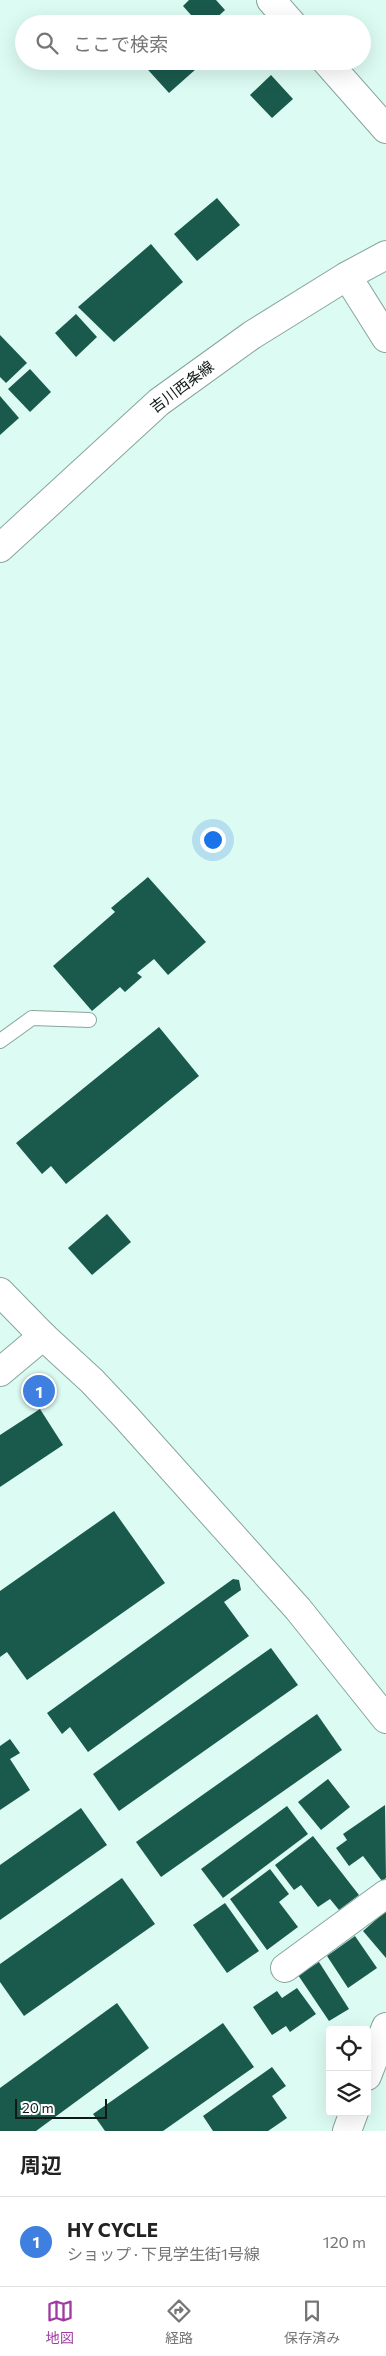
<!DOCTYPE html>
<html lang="ja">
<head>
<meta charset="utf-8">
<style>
  body { margin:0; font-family:Commissioner,"Noto Sans JP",sans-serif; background:#f6f6f6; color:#222 }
  .controls { position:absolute; right:15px; bottom:15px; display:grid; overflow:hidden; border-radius:5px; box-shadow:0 5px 20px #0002 }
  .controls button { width:45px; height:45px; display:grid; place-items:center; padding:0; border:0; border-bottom:1px solid #e0e0e0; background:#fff; color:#222; font:25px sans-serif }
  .scale { position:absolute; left:15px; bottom:12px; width:92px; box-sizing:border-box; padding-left:5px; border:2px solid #0f1a17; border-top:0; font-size:14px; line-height:18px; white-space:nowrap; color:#0f1a17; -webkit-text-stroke:4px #fff; paint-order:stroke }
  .you { position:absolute; left:212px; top:839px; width:18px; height:18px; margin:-12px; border:4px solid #fff; border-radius:50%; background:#1a73e8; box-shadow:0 0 0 8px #1a73e833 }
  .badge { display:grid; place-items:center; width:32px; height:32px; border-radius:50%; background:#9f3ca3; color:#fff; font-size:16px; font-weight:700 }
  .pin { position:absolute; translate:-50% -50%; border:2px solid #fff; box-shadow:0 1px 5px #0006 }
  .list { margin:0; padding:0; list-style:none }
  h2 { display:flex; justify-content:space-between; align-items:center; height:65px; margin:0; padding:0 20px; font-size:21px }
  h2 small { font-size:16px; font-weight:400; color:#767676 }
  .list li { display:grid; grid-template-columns:32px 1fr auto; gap:15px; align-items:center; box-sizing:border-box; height:90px; padding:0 20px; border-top:1px solid #e0e0e0 }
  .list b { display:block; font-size:19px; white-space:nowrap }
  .list p { margin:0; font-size:16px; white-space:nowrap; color:#767676 }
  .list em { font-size:16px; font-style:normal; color:#767676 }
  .icon { flex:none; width:28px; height:28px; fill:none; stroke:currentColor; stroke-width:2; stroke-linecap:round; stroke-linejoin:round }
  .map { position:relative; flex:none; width:386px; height:2131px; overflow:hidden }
  .search { position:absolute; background:#fff; box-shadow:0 5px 20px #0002; left:15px; right:15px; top:15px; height:55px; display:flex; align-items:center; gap:12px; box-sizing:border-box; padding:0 18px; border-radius:28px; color:#767676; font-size:19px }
  .sheet { height:155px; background:#fff }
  nav { display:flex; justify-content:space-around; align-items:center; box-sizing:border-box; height:70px; border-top:1px solid #e0e0e0; background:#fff; font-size:14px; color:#767676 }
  nav a { display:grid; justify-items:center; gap:2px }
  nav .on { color:#9f3ca3 }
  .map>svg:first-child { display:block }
  .building { fill:#1a5a4d }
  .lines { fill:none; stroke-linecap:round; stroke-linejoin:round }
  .service-casing { stroke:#88a59c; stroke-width:16 }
  .minor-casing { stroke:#88a59c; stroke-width:30 }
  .tertiary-casing { stroke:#88a59c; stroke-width:30 }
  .secondary-casing { stroke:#88a59c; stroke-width:30 }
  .service { stroke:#fff; stroke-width:14 }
  .minor { stroke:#fff; stroke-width:28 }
  .tertiary { stroke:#fff; stroke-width:28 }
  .secondary { stroke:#fff; stroke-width:28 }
  .labels { text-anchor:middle; stroke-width:5; stroke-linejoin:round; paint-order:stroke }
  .street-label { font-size:15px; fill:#0f1a17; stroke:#fff }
</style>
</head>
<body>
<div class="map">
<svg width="386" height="2131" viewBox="0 0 386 2131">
  <rect width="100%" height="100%" fill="#dcfbf2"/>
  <g class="building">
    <path d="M189,0H216L225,10L210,24H199L183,6Z"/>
    <path d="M140,61H205L169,93Z"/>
    <path d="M236,61H254L244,70Z"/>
    <path d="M271,75L293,99L272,118L250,95Z"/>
    <path d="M217,198L240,225L197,261L174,234Z"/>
    <path d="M151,244L183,282L114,342L78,307Z"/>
    <path d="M76,314L97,337L76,357L55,333Z"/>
    <path d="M0,335L27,363L6,383L0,377Z"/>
    <path d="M30,369L51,392L30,412L8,389Z"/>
    <path d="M0,396L19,418L0,435Z"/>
    <path d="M148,877L206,942L168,975L154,959L137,973L142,977L125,992L120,987L92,1011L53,966L115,912L111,908Z"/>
    <path d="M159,1027L199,1076L66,1184L51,1166L42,1174L16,1143Z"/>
    <path d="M107,1214L131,1242L92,1275L68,1248Z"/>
    <path d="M40,1409L63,1445L0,1487V1435Z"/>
    <path d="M114,1511L165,1583L27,1680L7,1652L0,1657V1591Z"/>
    <path d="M233,1579L239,1580L241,1590L224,1602L249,1636L88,1752L70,1727L62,1734L47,1713Z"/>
    <path d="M271,1648L298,1685L119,1811L93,1774Z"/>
    <path d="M317,1714L342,1750L161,1877L136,1842Z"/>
    <path d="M10,1739L20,1753L10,1759L30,1790L0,1810V1746Z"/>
    <path d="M328,1779L350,1807L321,1830L298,1802Z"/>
    <path d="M385,1805L386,1878L382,1881L363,1856L349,1866L336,1848L347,1840L343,1834Z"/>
    <path d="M287,1806L308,1834L223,1898L201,1869Z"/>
    <path d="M81,1808L107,1845L0,1920V1865Z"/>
    <path d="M313,1836L359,1895L339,1910L330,1899L318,1907L301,1885L294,1890L275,1865Z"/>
    <path d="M270,1869L289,1894L279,1902L298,1927L267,1950L230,1899Z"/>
    <path d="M122,1878L155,1924L24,2016L0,1982V1964Z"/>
    <path d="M225,1903L259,1951L227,1973L193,1925Z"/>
    <path d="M386,1911V1958L363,1931Z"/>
    <path d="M355,1936L377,1968L348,1988L327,1956Z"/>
    <path d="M319,1962L349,2009L329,2021L298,1975Z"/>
    <path d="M297,1988L316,2014L290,2032L286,2026L272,2035L253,2007L277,1991L282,1998Z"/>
    <path d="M117,2003L149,2048L36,2131H0V2088Z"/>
    <path d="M223,2023L254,2067L163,2131H105L93,2114Z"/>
    <path d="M272,2067L286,2086L272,2096L287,2118L268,2131H213L203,2116Z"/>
  </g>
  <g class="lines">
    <defs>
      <path id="service" d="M0,1041L32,1018L89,1020"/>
      <g id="minor">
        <path d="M271,0L292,24"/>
        <path d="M326,61L386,129"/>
        <path d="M347,276L386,338"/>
        <path d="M0,1372L43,1336"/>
        <path d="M285,1968L386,1894"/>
        <path d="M367,2076L386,2027"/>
        <path d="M347,2131L354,2112"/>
      </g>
      <path id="tertiary" d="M0,1292L43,1336L92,1381L125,1416L298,1609L386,1719"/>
      <path id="secondary" d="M0,548L159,402L252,335L347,276L386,255"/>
    </defs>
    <use href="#service" class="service-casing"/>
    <use href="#minor" class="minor-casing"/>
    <use href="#tertiary" class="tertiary-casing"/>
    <use href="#secondary" class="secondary-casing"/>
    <use href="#service" class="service"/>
    <use href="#minor" class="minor"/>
    <use href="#tertiary" class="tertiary"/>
    <use href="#secondary" class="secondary"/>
  </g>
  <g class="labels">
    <g class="street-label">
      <text transform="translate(182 387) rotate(-37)" y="5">吉川西条線</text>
    </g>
  </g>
</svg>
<div class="controls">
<button><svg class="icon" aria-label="locate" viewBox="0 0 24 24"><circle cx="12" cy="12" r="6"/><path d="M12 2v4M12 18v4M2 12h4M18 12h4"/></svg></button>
<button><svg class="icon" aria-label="layers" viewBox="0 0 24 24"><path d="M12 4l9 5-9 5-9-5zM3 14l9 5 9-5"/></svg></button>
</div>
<div class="scale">20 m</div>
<div class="you"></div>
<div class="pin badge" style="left:39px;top:1391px;background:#3f7fe0">1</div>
<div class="search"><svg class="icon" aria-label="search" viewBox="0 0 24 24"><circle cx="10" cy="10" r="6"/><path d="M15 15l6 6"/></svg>ここで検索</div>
</div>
<section class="sheet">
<h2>周辺<small></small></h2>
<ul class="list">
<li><span class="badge" style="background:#3f7fe0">1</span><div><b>HY CYCLE</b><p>ショップ · 下見学生街1号線</p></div><em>120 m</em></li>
</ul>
</section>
<nav>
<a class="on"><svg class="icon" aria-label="map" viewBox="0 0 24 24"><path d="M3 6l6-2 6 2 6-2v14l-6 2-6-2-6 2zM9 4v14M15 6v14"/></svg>地図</a>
<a><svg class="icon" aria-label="directions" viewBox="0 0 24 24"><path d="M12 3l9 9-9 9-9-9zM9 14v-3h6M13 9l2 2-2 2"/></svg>経路</a>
<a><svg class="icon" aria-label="saved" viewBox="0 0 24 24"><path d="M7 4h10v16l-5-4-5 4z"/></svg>保存済み</a>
</nav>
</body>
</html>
